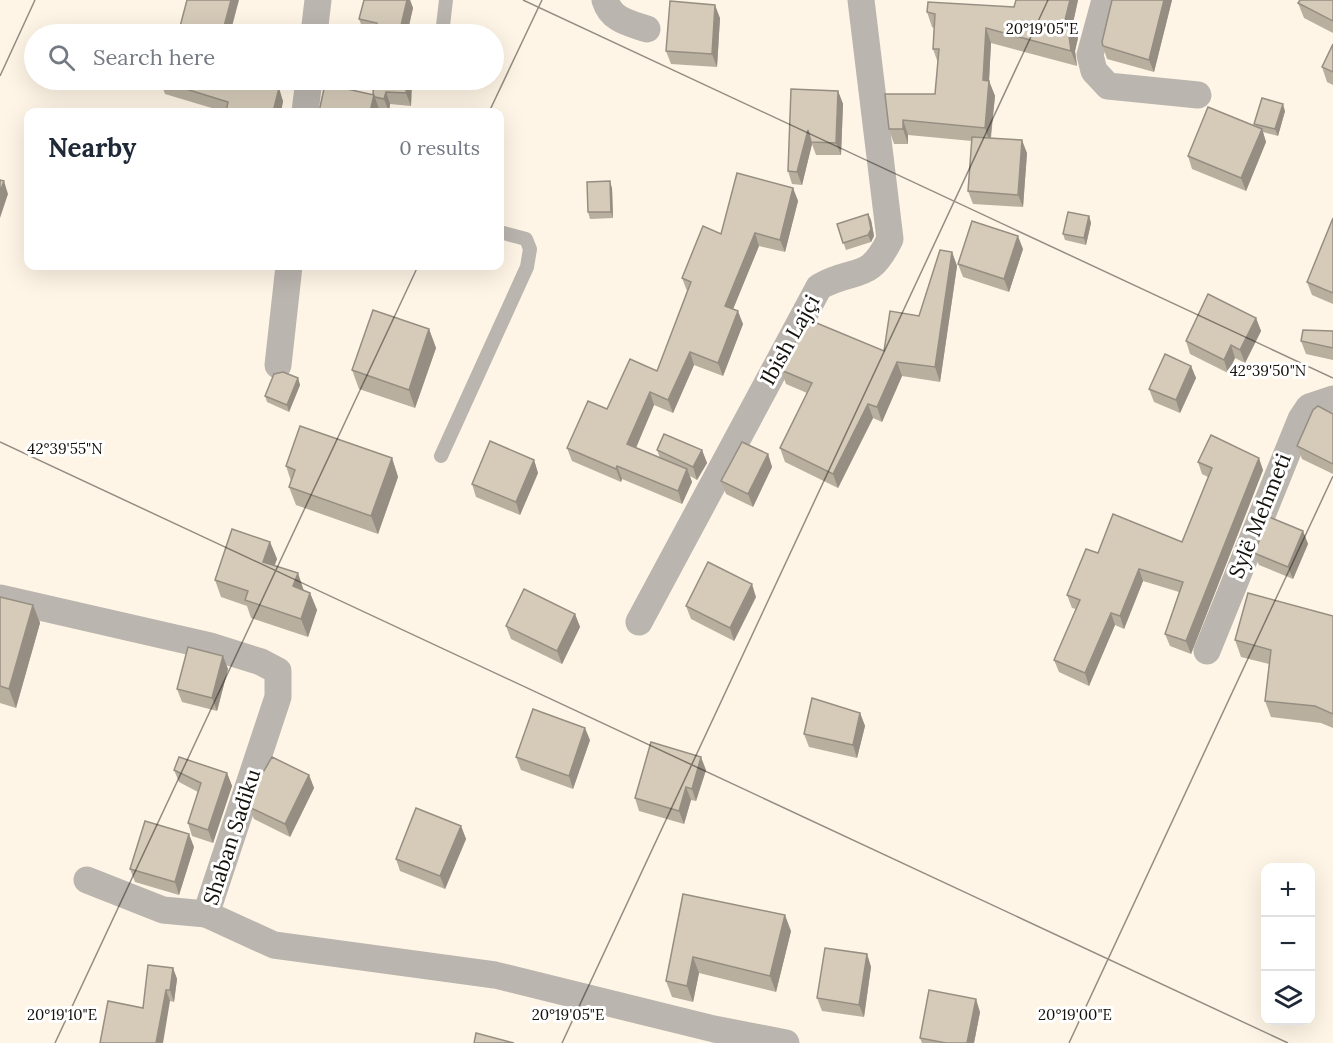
<!DOCTYPE html>
<html lang="en">
<head>
<meta charset="utf-8">
<style>
  body { margin:0; font-family:Lora,serif; background:#f6f6f7; color:#1f2937 }
  .controls { position:absolute; right:18px; bottom:18px; display:grid; overflow:hidden; border-radius:12px; box-shadow:0 6px 24px #0002 }
  .controls button { width:54px; height:54px; display:grid; place-items:center; padding:0; border:0; border-bottom:2px solid #e0e1e3; background:#fff; color:#1f2937; font:30px sans-serif }
  .list { margin:0; padding:0; list-style:none }
  h2 { display:flex; justify-content:space-between; align-items:center; height:78px; margin:0; padding:0 24px; font-size:26px }
  h2 small { font-size:20px; font-weight:400; color:#747a83 }
  .icon { flex:none; width:33px; height:33px; fill:none; stroke:currentColor; stroke-width:2; stroke-linecap:round; stroke-linejoin:round }
  .map { position:relative; flex:none; width:1333px; height:1043px; overflow:hidden }
  .search { position:absolute; background:#fff; box-shadow:0 6px 24px #0002; left:24px; top:24px; width:480px; height:66px; display:flex; align-items:center; gap:15px; box-sizing:border-box; padding:0 21px; border-radius:33px; color:#747a83; font-size:22px }
  .panel { position:absolute; background:#fff; box-shadow:0 6px 24px #0002; left:24px; top:108px; width:480px; height:162px; border-radius:12px }
  .map>svg:first-child { display:block }
  .lines { fill:none; stroke-linecap:round; stroke-linejoin:round }
  .service { stroke:#bab5ae; stroke-width:14 }
  .minor { stroke:#bab5ae; stroke-width:27 }
  .wall { fill:#b8af9f }
  .shaded-wall { fill:#968e82 }
  .building { fill:#d6cbb9; stroke:#968e82; stroke-width:1.5 }
  .ticks { fill:none; stroke:#14100a; stroke-width:1.5; stroke-opacity:0.45 }
  .labels { text-anchor:middle; stroke-width:6; stroke-linejoin:round; paint-order:stroke }
  .street-label { font-size:21px; fill:#14100a; stroke:#fff }
  .ticks-label { font-size:15px; text-anchor:middle; fill:#14100a; stroke:#fff; stroke-width:6; stroke-linejoin:round; paint-order:stroke }
</style>
</head>
<body>
<div class="map">
<svg width="1333" height="1043" viewBox="0 0 1333 1043">
  <rect width="100%" height="100%" fill="#fef5e6"/>
  <g class="lines">
    <g class="service">
      <path d="M442,34L446,0"/>
      <path d="M441,456L527,267L530,249L526,239L500,232"/>
    </g>
    <g class="minor">
      <path d="M605,0C611,20 629,23 647,29"/>
      <path d="M1105,0L1090,55L1094,71L1108,86L1198,95"/>
      <path d="M314,34L318,0"/>
      <path d="M305,112L309,80"/>
      <path d="M278,365L289,266"/>
      <path d="M0,598L210,646L261,662L278,671V697L206,914L274,945L495,975L714,1029L786,1043"/>
      <path d="M639,622L819,287C856,266 868,284 890,239L861,0"/>
      <path d="M1207,651L1301,419L1309,407L1333,399"/>
      <path d="M87,880L163,910L206,914"/>
    </g>
  </g>
  <g class="wall">
    <path d="M364,0H410L413,8L407,34H375L364,32L359,19Z"/>
    <path d="M1016,0H1078L1073,23L1078,38L1075,51L1077,66L991,43L989,81L995,96L991,138L1027,153L1023,207L973,204L968,191L972,141L908,135V144H894L889,129L935,94L938,63L933,49L934,28L932,27L927,12L1014,7Z"/>
    <path d="M1112,0H1172L1154,72L1107,59L1103,46Z"/>
    <path d="M1333,0V33L1304,18L1298,3Z"/>
    <path d="M720,18L717,67L671,64L666,51Z"/>
    <path d="M1333,44V85L1327,82L1322,67Z"/>
    <path d="M412,80L411,106L390,104L389,112L380,110V112H319L373,95Z"/>
    <path d="M160,81L283,101L281,112H225L165,94Z"/>
    <path d="M838,91L843,104L841,155H816L812,144L802,185L792,184L788,171Z"/>
    <path d="M1285,111L1278,136L1263,132L1266,142L1246,191L1192,169L1188,156L1256,126L1254,124Z"/>
    <path d="M612,188L613,218L590,219L588,212Z"/>
    <path d="M793,188L798,201L785,252L759,246L733,309L743,324L723,376L694,365L673,413L654,405L636,448L660,458L657,450H702L707,463L697,480L690,476L692,482L682,504L622,479L621,482L572,461L567,448L607,409L657,371L687,291L682,278Z"/>
    <path d="M868,214L871,220L874,236L871,242L846,250L837,224Z"/>
    <path d="M1089,216L1091,223L1086,245L1065,240L1063,234Z"/>
    <path d="M1333,218V304L1312,295L1307,282Z"/>
    <path d="M1023,249L1009,292L963,277L958,264Z"/>
    <path d="M952,252L957,266L940,382L902,376L882,422L873,418L838,488L785,462L780,448L807,393L786,384L781,370L884,351L919,316Z"/>
    <path d="M1256,318L1261,331L1245,363L1235,358L1228,373L1190,354L1186,341Z"/>
    <path d="M429,329L436,348L415,408L359,389L352,370Z"/>
    <path d="M1333,331V360L1306,354L1301,341Z"/>
    <path d="M1191,366L1196,378L1180,413L1154,402L1149,389Z"/>
    <path d="M298,378L300,385L289,412L267,402L265,396Z"/>
    <path d="M1333,414V474L1302,459L1297,446Z"/>
    <path d="M768,454L772,467L753,507L726,494L721,481Z"/>
    <path d="M392,458L398,477L378,534L296,505L289,487L291,481L286,466Z"/>
    <path d="M534,460L538,473L520,515L476,497L472,484Z"/>
    <path d="M1198,462L1263,470L1191,654L1170,646L1165,634L1179,592L1143,581L1124,629L1115,625L1089,686L1059,672L1054,660L1076,609L1072,608L1067,595L1098,553L1182,542L1208,477L1202,474Z"/>
    <path d="M1303,531L1308,544L1293,579L1259,565L1254,553Z"/>
    <path d="M270,542L277,559L274,565L304,591L310,593L317,610L308,637L251,618L247,606L221,597L215,580Z"/>
    <path d="M0,597L33,605L40,623L16,708L0,703Z"/>
    <path d="M756,597L734,641L691,619L686,606Z"/>
    <path d="M575,614L580,627L562,664L511,639L506,626Z"/>
    <path d="M1333,616V728L1321,723L1271,717L1265,701L1269,664L1241,657L1235,640Z"/>
    <path d="M223,656L228,669L217,711L182,702L177,689Z"/>
    <path d="M860,713L865,726L857,758L809,747L804,734Z"/>
    <path d="M590,740L573,789L521,770L516,757Z"/>
    <path d="M174,770L227,773L232,786L213,843L192,836L188,823L198,792L179,782Z"/>
    <path d="M706,770L696,801L691,800L684,824L639,811L635,798Z"/>
    <path d="M309,775L314,788L290,837L254,819L249,807Z"/>
    <path d="M461,826L466,839L445,889L400,871L396,859Z"/>
    <path d="M194,847L179,895L135,882L130,869Z"/>
    <path d="M683,894L791,931L776,992L699,973L693,1002L672,997L666,981Z"/>
    <path d="M867,954L871,967L864,1017L822,1011L817,998Z"/>
    <path d="M173,968L177,979L174,1002L170,1001L143,1008Z"/>
    <path d="M980,1012L974,1043H922L920,1038Z"/>
  </g>
  <g class="shaded-wall">
    <path d="M231,0H239L230,34H222Z"/>
    <path d="M407,0H410L413,8L407,34H399Z"/>
    <path d="M1070,0H1078L1073,23L1078,38L1075,51L1077,66L1071,51L1065,20Z"/>
    <path d="M1164,0H1172L1154,72L1149,60Z"/>
    <path d="M715,5L720,18L717,67L712,54Z"/>
    <path d="M986,28L991,43L989,81L995,96L990,143L985,128L983,80Z"/>
    <path d="M407,80H412L411,106L406,93Z"/>
    <path d="M279,88L283,101L281,112H273Z"/>
    <path d="M838,91L843,104L841,155L836,143Z"/>
    <path d="M386,92L390,104L389,112L384,99Z"/>
    <path d="M374,95L380,112H370Z"/>
    <path d="M1283,104L1285,111L1278,136L1275,129Z"/>
    <path d="M903,120L908,135V144L903,129Z"/>
    <path d="M1262,129L1266,142L1246,191L1241,178Z"/>
    <path d="M808,130L812,144L802,185L797,172Z"/>
    <path d="M1022,140L1027,153L1023,207L1018,195Z"/>
    <path d="M4,181L8,194L0,218V192Z"/>
    <path d="M610,181L612,188L613,218L611,212Z"/>
    <path d="M793,188L798,201L785,252L780,240Z"/>
    <path d="M868,214L871,220L874,236L871,242L868,235Z"/>
    <path d="M1089,216L1091,223L1086,245L1084,238Z"/>
    <path d="M755,233L759,246L729,319L725,306Z"/>
    <path d="M1018,236L1023,249L1009,292L1004,279Z"/>
    <path d="M952,252L957,266L940,382L935,367Z"/>
    <path d="M738,311L743,324L723,376L718,363Z"/>
    <path d="M1256,318L1261,331L1245,363L1240,350Z"/>
    <path d="M429,329L436,348L415,408L409,390Z"/>
    <path d="M1231,345L1235,358L1228,373L1224,360Z"/>
    <path d="M690,352L694,365L673,413L668,400Z"/>
    <path d="M897,362L902,376L882,422L877,407Z"/>
    <path d="M1191,366L1196,378L1180,413L1176,400Z"/>
    <path d="M298,378L300,385L289,412L287,405Z"/>
    <path d="M650,392L654,405L632,457L627,444Z"/>
    <path d="M868,404L873,418L838,488L833,474Z"/>
    <path d="M702,450L707,463L697,480L693,467Z"/>
    <path d="M768,454L772,467L753,507L748,494Z"/>
    <path d="M392,458L398,477L378,534L371,516Z"/>
    <path d="M1259,458L1263,470L1191,654L1186,641Z"/>
    <path d="M534,460L538,473L520,515L516,502Z"/>
    <path d="M617,466L622,479L621,482L616,469Z"/>
    <path d="M687,469L692,482L682,504L678,491Z"/>
    <path d="M1303,531L1308,544L1293,579L1288,567Z"/>
    <path d="M270,542L277,559L270,579L263,562Z"/>
    <path d="M1139,569L1143,581L1124,629L1120,616Z"/>
    <path d="M298,573L304,591L293,586Z"/>
    <path d="M752,584L756,597L734,641L730,628Z"/>
    <path d="M310,593L317,610L308,637L301,619Z"/>
    <path d="M33,605L40,623L16,708L9,689Z"/>
    <path d="M1111,613L1115,625L1089,686L1085,673Z"/>
    <path d="M575,614L580,627L562,664L557,651Z"/>
    <path d="M223,656L228,669L217,711L212,698Z"/>
    <path d="M860,713L865,726L857,758L853,745Z"/>
    <path d="M585,728L590,740L573,789L569,776Z"/>
    <path d="M701,757L706,770L696,801L692,789Z"/>
    <path d="M227,773L232,786L213,843L208,830Z"/>
    <path d="M309,775L314,788L290,837L285,824Z"/>
    <path d="M686,787L691,800L684,824L679,811Z"/>
    <path d="M461,826L466,839L445,889L440,876Z"/>
    <path d="M189,834L194,847L179,895L175,882Z"/>
    <path d="M785,915L791,931L776,992L770,976Z"/>
    <path d="M867,954L871,967L864,1017L859,1005Z"/>
    <path d="M693,957L699,973L693,1002L687,986Z"/>
    <path d="M173,968L177,979L174,1002L170,990Z"/>
    <path d="M166,990L170,1001L163,1043H156Z"/>
    <path d="M976,999L980,1012L974,1043H967Z"/>
  </g>
  <g class="building">
    <path d="M187,0H231L222,34H178Z"/>
    <path d="M364,0H407L399,34H376L377,23L359,19Z"/>
    <path d="M1016,0H1070L1065,20L1073,23L1069,36L1071,51L986,28L983,80L989,81L985,128L903,120V129H889L885,94H935L939,49H933L935,14L927,12L928,2L1014,7Z"/>
    <path d="M1112,0H1164L1149,60L1103,46L1102,42Z"/>
    <path d="M1300,0H1333V21L1298,3Z"/>
    <path d="M670,1L715,5L712,54L666,51Z"/>
    <path d="M1333,44V72L1322,67Z"/>
    <path d="M161,80H240L279,88L273,112H226L228,102L160,81Z"/>
    <path d="M374,80H407L406,93L386,92L384,99L375,97L373,95Z"/>
    <path d="M325,84L374,95L370,112H319Z"/>
    <path d="M791,89L838,91L836,143L811,142L808,130L797,172L788,171Z"/>
    <path d="M1262,98L1283,104L1275,129L1254,124Z"/>
    <path d="M1208,107L1262,129L1241,178L1188,156Z"/>
    <path d="M972,137L1022,140L1018,195L968,191Z"/>
    <path d="M737,173L793,188L780,240L755,233L725,306L738,311L718,363L690,352L668,400L650,392L627,444L687,469L678,491L617,466L616,469L567,448L588,401L607,409L630,359L657,371L691,282L682,278L703,226L721,234Z"/>
    <path d="M0,180L4,181L0,192Z"/>
    <path d="M610,181L611,212H588L587,182Z"/>
    <path d="M1068,212L1089,216L1084,238L1063,234Z"/>
    <path d="M868,214L871,229L868,235L843,243L837,224Z"/>
    <path d="M1333,218V293L1307,282Z"/>
    <path d="M972,221L1018,236L1004,279L958,264Z"/>
    <path d="M940,250L952,252L935,367L897,362L877,407L868,404L833,474L780,448L812,383L781,370L807,319L884,351L890,311L919,316Z"/>
    <path d="M1208,294L1256,318L1240,350L1231,345L1224,360L1186,341Z"/>
    <path d="M373,310L429,329L409,390L352,370Z"/>
    <path d="M1303,330L1333,331V348L1301,341Z"/>
    <path d="M1165,354L1191,366L1176,400L1149,389Z"/>
    <path d="M283,372L298,378L287,405L265,396L274,374Z"/>
    <path d="M1318,406L1333,414V464L1297,446L1313,410Z"/>
    <path d="M300,426L392,458L371,516L289,487L295,470L286,466Z"/>
    <path d="M664,434L702,450L693,467L657,450Z"/>
    <path d="M1211,435L1259,458L1186,641L1165,634L1183,582L1139,569L1120,616L1111,613L1085,673L1054,660L1080,600L1067,595L1086,549L1098,553L1113,514L1182,542L1212,468L1198,462Z"/>
    <path d="M490,441L534,460L516,502L472,484Z"/>
    <path d="M742,442L768,454L748,494L721,481Z"/>
    <path d="M1269,517L1303,531L1288,567L1254,553Z"/>
    <path d="M232,529L270,542L263,562L298,573L293,586L310,593L301,619L245,600L248,591L215,580Z"/>
    <path d="M708,562L752,584L730,628L686,606Z"/>
    <path d="M524,589L575,614L557,651L506,626Z"/>
    <path d="M1248,593L1333,616V714L1315,706L1265,701L1271,650L1235,640Z"/>
    <path d="M0,597L33,605L9,689L0,686Z"/>
    <path d="M188,647L223,656L212,698L177,689Z"/>
    <path d="M812,698L860,713L853,745L804,734Z"/>
    <path d="M533,709L585,728L569,776L516,757Z"/>
    <path d="M651,742L701,757L692,789L686,787L679,811L635,798Z"/>
    <path d="M179,757L227,773L208,830L188,823L201,783L174,770Z"/>
    <path d="M272,757L309,775L285,824L249,807L257,783Z"/>
    <path d="M416,808L461,826L440,876L396,859Z"/>
    <path d="M145,821L189,834L175,882L130,869Z"/>
    <path d="M683,894L785,915L770,976L693,957L687,986L666,981Z"/>
    <path d="M825,948L867,954L859,1005L817,998Z"/>
    <path d="M148,965L173,968L170,990H166L156,1043H100L108,1001L143,1008Z"/>
    <path d="M929,990L976,999L967,1043H946L920,1038Z"/>
    <path d="M476,1033L514,1043H474Z"/>
  </g>
  <path class="ticks" d="M523,0L1333,378M0,76L35,0M489,112L542,0M0,442L1288,1043M55,1043L418,266M562,1043L1048,0M1069,1043L1333,476"/>
  <g class="labels">
    <g class="street-label">
      <text transform="translate(790 340) rotate(-61)" y="7">Ibish Lajçi</text>
      <text transform="translate(1260 516) rotate(-68)" y="7">Sylë Mehmeti</text>
      <text transform="translate(232 837) rotate(-72)" y="7">Shaban Sadiku</text>
    </g>
  </g>
  <g class="ticks-label">
    <text x="1042" y="34">20°19'05"E</text>
    <text x="1268" y="376">42°39'50"N</text>
    <text x="65" y="454">42°39'55"N</text>
    <text x="62" y="1020">20°19'10"E</text>
    <text x="568" y="1020">20°19'05"E</text>
    <text x="1075" y="1020">20°19'00"E</text>
  </g>
</svg>
<div class="controls">
<button>+</button>
<button>−</button>
<button><svg class="icon" aria-label="layers" viewBox="0 0 24 24"><path d="M12 4l9 5-9 5-9-5zM3 14l9 5 9-5"/></svg></button>
</div>
<div class="search"><svg class="icon" aria-label="search" viewBox="0 0 24 24"><circle cx="10" cy="10" r="6"/><path d="M15 15l6 6"/></svg>Search here</div>
<section class="panel">
<h2>Nearby<small>0 results</small></h2>
<ul class="list">
</ul>
</section>
</div>
</body>
</html>
